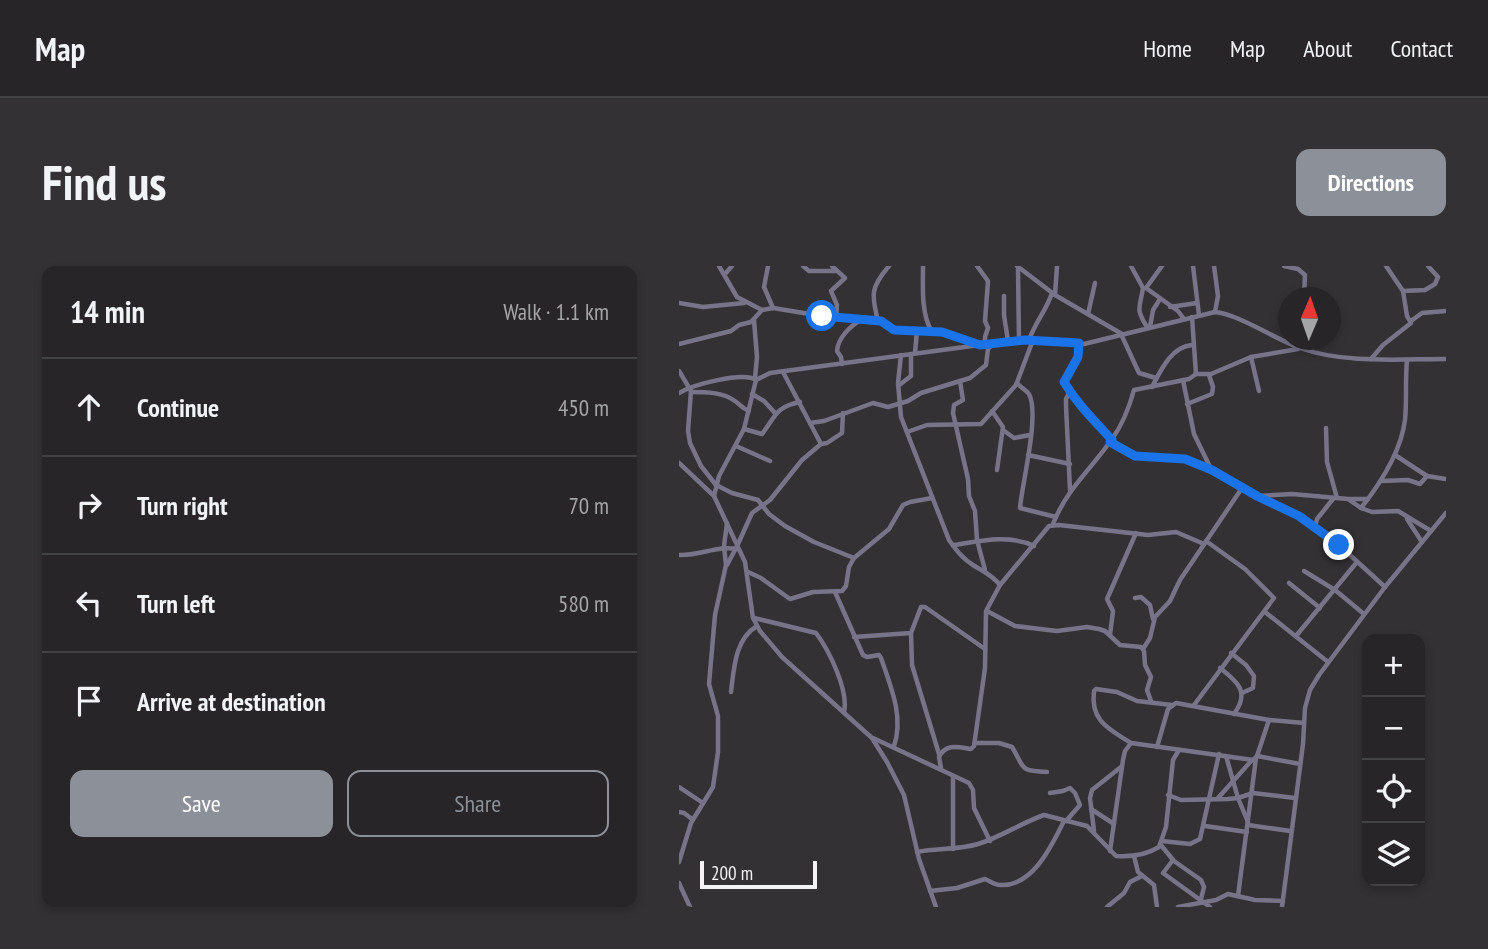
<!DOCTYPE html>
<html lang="en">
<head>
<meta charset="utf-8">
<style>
  body { margin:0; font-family:"PT Sans Narrow",sans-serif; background:#333133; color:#f1f3f6 }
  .controls { position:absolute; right:21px; bottom:21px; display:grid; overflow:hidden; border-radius:14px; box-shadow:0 4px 10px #0003 }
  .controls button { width:63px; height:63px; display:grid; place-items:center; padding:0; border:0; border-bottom:2px solid #434244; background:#272527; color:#f1f3f6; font:35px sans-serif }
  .compass { position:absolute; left:599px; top:21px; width:63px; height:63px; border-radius:50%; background:#272527; box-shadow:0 4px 10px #0003; rotate:2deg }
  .scale { position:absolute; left:21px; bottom:18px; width:117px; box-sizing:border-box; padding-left:7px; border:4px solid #f3f2f4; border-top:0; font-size:19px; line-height:24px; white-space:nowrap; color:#f3f2f4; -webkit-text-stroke:5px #343134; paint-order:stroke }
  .stop { position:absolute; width:21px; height:21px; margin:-16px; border:5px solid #1a73e8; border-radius:50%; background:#fff }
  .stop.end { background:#1a73e8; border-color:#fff; box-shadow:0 2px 7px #0008 }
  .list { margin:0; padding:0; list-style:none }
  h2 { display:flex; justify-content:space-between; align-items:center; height:91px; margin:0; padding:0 28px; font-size:30px }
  h2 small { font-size:23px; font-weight:400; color:#a4a5a7 }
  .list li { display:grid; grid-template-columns:46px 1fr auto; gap:21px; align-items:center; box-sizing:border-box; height:98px; padding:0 28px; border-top:2px solid #434244 }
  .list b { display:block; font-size:26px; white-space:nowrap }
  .list em { font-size:23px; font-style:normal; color:#a4a5a7 }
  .actions { display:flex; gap:14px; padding:21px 28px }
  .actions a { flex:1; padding:16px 0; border:2px solid #8c9099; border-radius:14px; text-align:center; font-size:24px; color:#8c9099 }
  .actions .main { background:#8c9099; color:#fff }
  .icon { flex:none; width:38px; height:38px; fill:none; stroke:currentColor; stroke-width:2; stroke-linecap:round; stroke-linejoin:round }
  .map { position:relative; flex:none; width:767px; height:641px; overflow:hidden; border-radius:14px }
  header { display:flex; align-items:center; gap:42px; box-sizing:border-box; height:98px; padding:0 35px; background:#272527; border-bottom:2px solid #434244 }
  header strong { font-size:33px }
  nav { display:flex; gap:38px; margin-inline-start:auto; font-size:24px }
  .intro { display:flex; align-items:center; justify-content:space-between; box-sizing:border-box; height:168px; padding:0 42px }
  h1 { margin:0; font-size:49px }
  .button { padding:18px 32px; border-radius:14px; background:#8c9099; color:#fff; font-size:24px; font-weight:700 }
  main { display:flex; gap:42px; padding:0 42px }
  aside { flex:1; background:#272527; border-radius:14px; box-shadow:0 4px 10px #0003 }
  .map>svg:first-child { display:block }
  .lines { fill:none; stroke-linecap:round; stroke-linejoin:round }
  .minor { stroke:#77748a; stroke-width:4.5 }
  .route { stroke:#1a73e8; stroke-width:9 }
</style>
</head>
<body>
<header>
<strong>Map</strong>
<nav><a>Home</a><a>Map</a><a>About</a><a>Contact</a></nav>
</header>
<div class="intro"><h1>Find us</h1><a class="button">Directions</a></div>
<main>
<aside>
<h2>14 min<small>Walk · 1.1 km</small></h2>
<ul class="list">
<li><svg class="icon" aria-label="ahead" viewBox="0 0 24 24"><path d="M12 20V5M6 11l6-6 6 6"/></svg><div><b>Continue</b></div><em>450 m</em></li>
<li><svg class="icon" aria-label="right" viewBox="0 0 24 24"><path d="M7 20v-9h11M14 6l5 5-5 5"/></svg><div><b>Turn right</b></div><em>70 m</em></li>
<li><svg class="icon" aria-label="left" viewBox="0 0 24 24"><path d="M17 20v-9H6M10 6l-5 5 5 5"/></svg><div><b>Turn left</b></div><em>580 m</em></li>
<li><svg class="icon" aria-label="arrive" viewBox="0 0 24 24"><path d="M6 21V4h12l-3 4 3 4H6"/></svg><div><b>Arrive at destination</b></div></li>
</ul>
<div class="actions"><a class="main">Save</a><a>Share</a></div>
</aside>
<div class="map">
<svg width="767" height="641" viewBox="0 0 767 641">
  <rect width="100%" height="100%" fill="#343134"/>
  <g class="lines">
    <g class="minor">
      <path d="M40,0L58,31L83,44"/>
      <path d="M89,0L85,21L94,42"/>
      <path d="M124,0L130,5H157"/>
      <path d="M153,0L166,12L152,25L158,39L157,51"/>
      <path d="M244,0C244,20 242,47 252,64"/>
      <path d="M298,0L309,15L306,55L309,62L306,71V78"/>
      <path d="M338,0L376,29L443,68"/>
      <path d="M452,0L464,22C461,42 456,42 468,61"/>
      <path d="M514,0L520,49"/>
      <path d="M535,0L539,30L536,46"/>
      <path d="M605,0L619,3L626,9L625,32"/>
      <path d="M339,3L340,75"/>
      <path d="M46,8L53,0"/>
      <path d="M467,22L499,45L505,53"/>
      <path d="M467,22L483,0"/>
      <path d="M724,25L746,24L756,18L759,11L749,0"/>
      <path d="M376,29L378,0"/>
      <path d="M325,30V49L329,75"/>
      <path d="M0,37L24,41L65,37"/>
      <path d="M491,41L518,37"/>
      <path d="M409,48L416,17"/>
      <path d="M75,54L78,91L76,112"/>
      <path d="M199,55C192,28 192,21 210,0"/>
      <path d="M732,55L743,47L767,45"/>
      <path d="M471,61L474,44L481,33"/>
      <path d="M442,68L460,107L477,112"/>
      <path d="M350,74C356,57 368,43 373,27"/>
      <path d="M631,74L633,85"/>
      <path d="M400,77L399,91L385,116C399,138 416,154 433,174"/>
      <path d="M0,78L52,65L60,59L72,56L83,44L94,42L143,50L202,55L215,64L263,66L300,78"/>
      <path d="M236,87L238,64"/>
      <path d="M222,89L219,117L222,151L270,274C276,283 284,293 294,299C305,306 313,309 321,319"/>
      <path d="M572,91L580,125"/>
      <path d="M692,93L704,79L732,57L728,50L724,25L707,0"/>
      <path d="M163,98L162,91L158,85C159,72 171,60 182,54"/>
      <path d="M0,105L12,125L9,165L11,177L22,200L37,219L53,227L79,234L90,248L106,260L135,276L175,292"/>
      <path d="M104,106L142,178L148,177L163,167L164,147"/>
      <path d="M517,108H532L572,91L619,83"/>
      <path d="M504,114L515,168L532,203"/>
      <path d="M281,115L284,134L275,139L274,147L289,213L290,230L296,245L298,274L306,304"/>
      <path d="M338,117C341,121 347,124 350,128C361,149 343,217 341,242L377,251"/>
      <path d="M219,120L232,110V88"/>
      <path d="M473,121C482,104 492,81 513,79"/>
      <path d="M391,125L387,133V140L391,224"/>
      <path d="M12,126C26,126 44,126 56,135C62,139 62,142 70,145"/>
      <path d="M0,127C13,119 64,105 77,114"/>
      <path d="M73,128L85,135L96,147"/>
      <path d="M508,138L533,128L534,121L530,109"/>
      <path d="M313,145L324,161L318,204"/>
      <path d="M131,157L145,155L194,137L209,141L229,135L242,127L291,112L307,99L309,83L315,77"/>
      <path d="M647,162L648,196L658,232"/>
      <path d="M65,163L83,168C97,150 96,141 121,136"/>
      <path d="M324,164L335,172L351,169"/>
      <path d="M228,166L248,159L302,158L337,119L354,74"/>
      <path d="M431,176L456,190L498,192L514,196L620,250L660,279L706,321"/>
      <path d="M57,180L91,195"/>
      <path d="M349,189L391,198"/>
      <path d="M716,189L748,210"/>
      <path d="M0,197L35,230"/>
      <path d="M702,215L729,214L741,218L748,210L767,213"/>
      <path d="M579,230L613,228L669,233L682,242L693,246L719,245L752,265"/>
      <path d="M670,233H689"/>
      <path d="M682,242C701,218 722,186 726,154C728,134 726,114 728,94"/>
      <path d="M728,253L743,276"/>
      <path d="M374,258C387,224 413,202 433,173C444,158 450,142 455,124L510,113L517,108L513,51"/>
      <path d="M636,261L638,253L654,233"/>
      <path d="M59,278L73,247L91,234L123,194L142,178"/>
      <path d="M275,279C301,275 330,268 355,280"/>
      <path d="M0,289C21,290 39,279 59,283"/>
      <path d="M48,299L57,282"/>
      <path d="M625,305L656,324L685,348"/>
      <path d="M69,306L82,312L111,333L134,326L163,325L167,320L170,301L175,292L210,263L224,239L231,236L253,232"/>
      <path d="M610,317L641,342"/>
      <path d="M156,326L184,389L188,391L200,389L202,392C212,421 225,451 215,480"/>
      <path d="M456,332L462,331L471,339L474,353"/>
      <path d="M308,345L336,360L378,365L408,361L420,363L426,365L441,379L462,381L465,385L466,399L472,411L468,424L472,435"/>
      <path d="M586,346L649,396"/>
      <path d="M75,352L137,367C150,384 170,425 165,446"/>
      <path d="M232,367L233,399L260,488"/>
      <path d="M431,369L434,345L428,333L457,267"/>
      <path d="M617,370L678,296"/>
      <path d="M175,371L232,367L242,341H246L306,383"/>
      <path d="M464,383L471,372L476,351L491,335L501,314L563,222"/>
      <path d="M552,387L567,399L575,410L574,422L563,427"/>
      <path d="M541,402C559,416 571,426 555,448"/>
      <path d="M52,426C55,402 56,373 78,360"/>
      <path d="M515,439L595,332L566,303L527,275"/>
      <path d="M194,472L290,517L294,524L295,542L311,575"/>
      <path d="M296,477H320L333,481C346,502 339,505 368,506"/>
      <path d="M452,477C430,463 411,455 415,425L417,423L438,426L458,435L493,439"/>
      <path d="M478,481L489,443L497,437L590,454L625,457"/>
      <path d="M547,490L559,532L569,556"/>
      <path d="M578,490L621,498"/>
      <path d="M262,502L260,491C267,477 279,481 292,483L295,480L306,402L307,345L321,319L370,260L380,259L469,269L497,266L525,278"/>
      <path d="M0,521L24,537"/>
      <path d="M371,527L384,525L391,522L396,527L401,539L387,555"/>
      <path d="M489,529L502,534L549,533L559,532L574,527L616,532"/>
      <path d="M539,532L573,494"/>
      <path d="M412,543L435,558"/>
      <path d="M0,546L5,547L13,553"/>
      <path d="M569,559L611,565"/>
      <path d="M526,560L568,566"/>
      <path d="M415,565L411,532L413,524L442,501"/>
      <path d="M483,575L511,578L521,573L540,488"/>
      <path d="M481,578L495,595L522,614L525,621L522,633"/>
      <path d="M274,583V510"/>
      <path d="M431,585L444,494L446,485L452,477L574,494L578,490L590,454"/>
      <path d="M238,586C259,582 279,584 299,578C322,571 342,557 365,549L408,560L437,590C452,591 467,589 480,581L487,561L494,494L500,484"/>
      <path d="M455,590L459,606L475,619L478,641"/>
      <path d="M494,594L484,607L531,641"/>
      <path d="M0,596L12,557L34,521L39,486V450L30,418L36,349L47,299L45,280L48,257"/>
      <path d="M0,617L11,641"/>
      <path d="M251,625L278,622L306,613C311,615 316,619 321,619C354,621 373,579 385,555"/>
      <path d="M559,630L577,492"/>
      <path d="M257,641L240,593L225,529L208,496L193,472L103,391L81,365L74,352L66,296L35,230L40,210L65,163L77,114L91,107L323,76L354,74L405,78L536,46C559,48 596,73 621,82C666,98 720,93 767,93"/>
      <path d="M428,641L445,627L451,616L463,610"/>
      <path d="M499,641L537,634L549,628L576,634L604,635"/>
      <path d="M603,641L624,478L626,442L631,424L640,409L706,321L767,247"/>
    </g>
  </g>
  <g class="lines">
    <path class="route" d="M143,50L202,55L215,64L263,66L301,79L346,74L400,77L399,91L385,116C399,139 415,154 433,174L431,176L456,190L506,193L533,204L578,230L620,250L660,279"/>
  </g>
</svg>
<div class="controls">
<button>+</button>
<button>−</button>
<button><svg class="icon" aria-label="locate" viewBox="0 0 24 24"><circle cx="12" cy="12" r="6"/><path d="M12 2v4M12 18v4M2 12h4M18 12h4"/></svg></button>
<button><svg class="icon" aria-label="layers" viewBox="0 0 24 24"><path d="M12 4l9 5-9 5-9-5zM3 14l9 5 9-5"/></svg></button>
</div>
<svg class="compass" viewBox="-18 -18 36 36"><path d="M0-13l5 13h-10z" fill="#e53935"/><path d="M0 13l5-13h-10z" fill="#a4a5a7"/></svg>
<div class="scale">200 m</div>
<div class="stop" style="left:143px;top:50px"></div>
<div class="stop end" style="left:660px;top:279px"></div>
</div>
</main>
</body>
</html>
